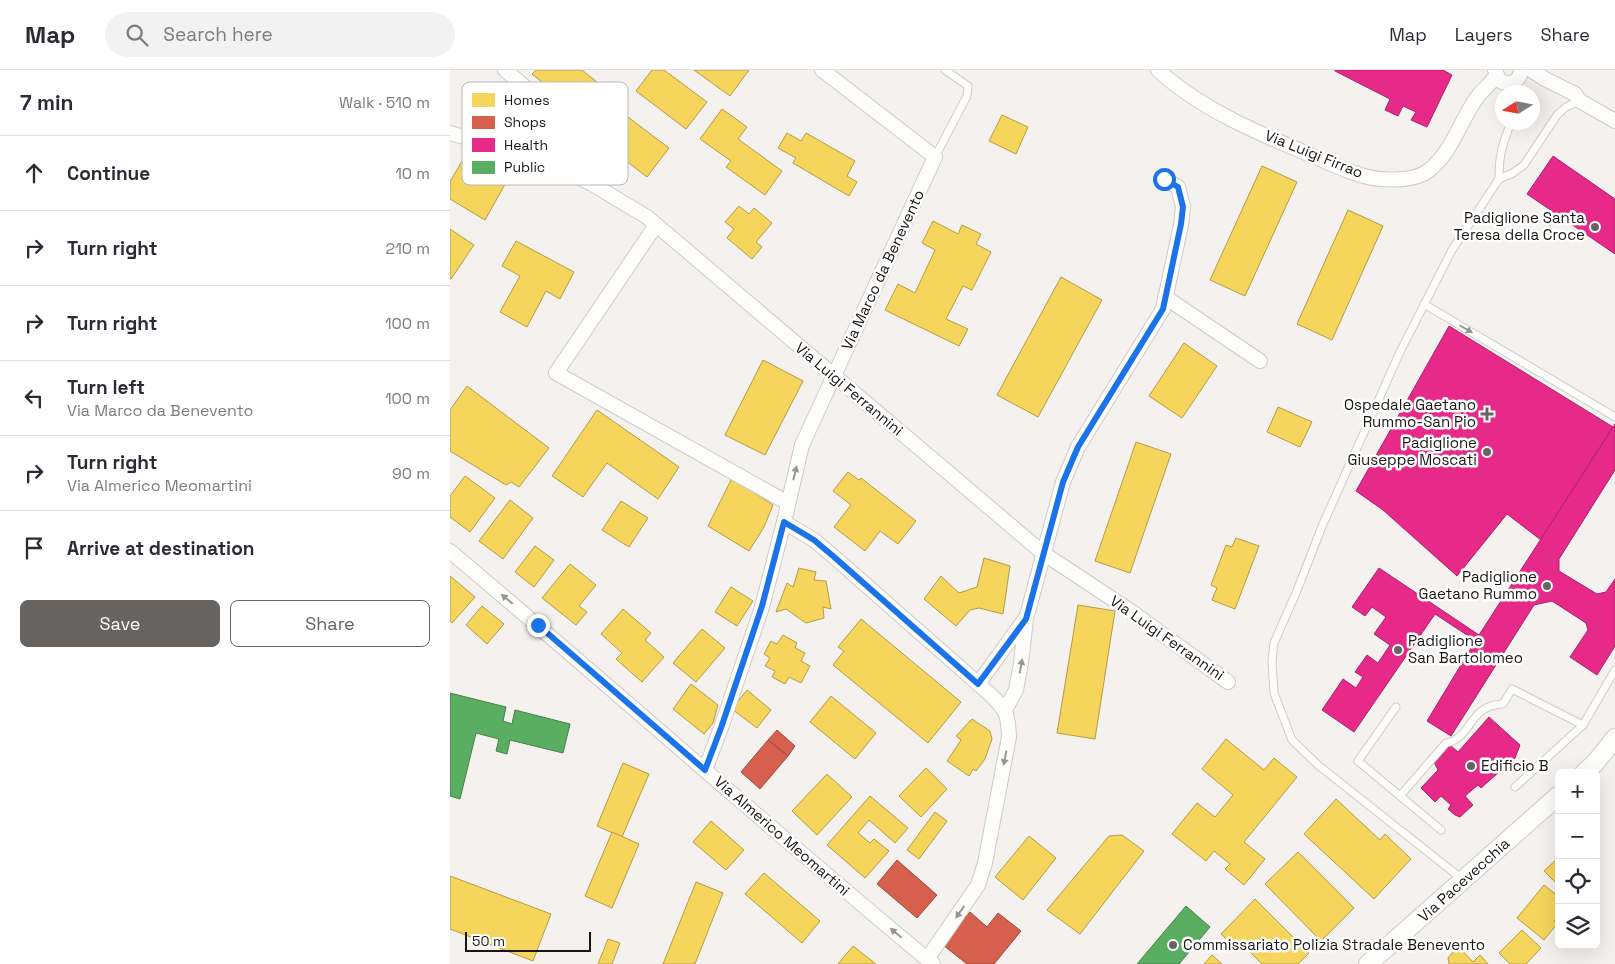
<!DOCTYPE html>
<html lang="en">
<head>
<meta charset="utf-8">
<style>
  body { margin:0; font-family:"Space Grotesk",sans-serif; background:#f2f2f3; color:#2b2b33 }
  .controls { position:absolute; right:15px; bottom:15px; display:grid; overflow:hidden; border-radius:8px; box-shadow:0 5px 20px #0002 }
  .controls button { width:45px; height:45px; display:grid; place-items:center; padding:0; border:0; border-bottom:1px solid #e1e1e2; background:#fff; color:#2b2b33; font:25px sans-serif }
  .compass { position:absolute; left:1045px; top:15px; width:45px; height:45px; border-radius:50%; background:#fff; box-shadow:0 5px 20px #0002; rotate:259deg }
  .scale { position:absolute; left:15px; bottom:12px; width:126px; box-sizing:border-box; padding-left:5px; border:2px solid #191714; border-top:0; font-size:14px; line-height:18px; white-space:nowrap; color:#191714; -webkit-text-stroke:4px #fff; paint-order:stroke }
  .stop { position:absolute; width:15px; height:15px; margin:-11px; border:4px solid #1a73e8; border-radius:50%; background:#fff }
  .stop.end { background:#1a73e8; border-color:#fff; box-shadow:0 1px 5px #0008 }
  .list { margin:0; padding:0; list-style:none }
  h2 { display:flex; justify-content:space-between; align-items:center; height:65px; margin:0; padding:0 20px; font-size:21px }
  h2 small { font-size:16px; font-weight:400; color:#7c7c81 }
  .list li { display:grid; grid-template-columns:32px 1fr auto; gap:15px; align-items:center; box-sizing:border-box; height:75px; padding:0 20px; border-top:1px solid #e1e1e2 }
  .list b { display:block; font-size:19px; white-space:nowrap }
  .list p { margin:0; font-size:16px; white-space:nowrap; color:#7c7c81 }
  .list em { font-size:16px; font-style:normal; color:#7c7c81 }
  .actions { display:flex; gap:10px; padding:15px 20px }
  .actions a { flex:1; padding:11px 0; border:1px solid #666360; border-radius:8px; text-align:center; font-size:18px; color:#666360 }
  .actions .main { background:#666360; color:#fff }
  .icon { flex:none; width:28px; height:28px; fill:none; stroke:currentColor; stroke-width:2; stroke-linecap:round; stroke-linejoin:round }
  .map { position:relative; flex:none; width:1165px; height:894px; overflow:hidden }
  header { display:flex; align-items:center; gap:30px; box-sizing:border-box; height:70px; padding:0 25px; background:#fff; border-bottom:1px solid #e1e1e2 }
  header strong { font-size:24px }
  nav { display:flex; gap:28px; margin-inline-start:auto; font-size:18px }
  .search { width:350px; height:45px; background:#f2f2f3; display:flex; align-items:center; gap:12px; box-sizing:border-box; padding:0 18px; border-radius:28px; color:#7c7c81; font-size:19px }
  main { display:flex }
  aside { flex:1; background:#fff }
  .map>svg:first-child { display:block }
  .homes { fill:#f6d55c; stroke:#b49c46 }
  .shops { fill:#d6604d; stroke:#9d4a3c }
  .health { fill:#e7298a; stroke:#a92467 }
  .public { fill:#5aae61; stroke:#46814a }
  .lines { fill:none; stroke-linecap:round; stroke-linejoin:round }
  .service-casing { stroke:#ceccc9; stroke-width:9 }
  .minor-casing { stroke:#ceccc9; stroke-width:16 }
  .tertiary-casing { stroke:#ceccc9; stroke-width:20 }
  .service { stroke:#fdfdfc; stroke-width:7 }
  .minor { stroke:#fdfdfc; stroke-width:14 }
  .tertiary { stroke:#fdfdfc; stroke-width:18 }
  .oneway { fill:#969694 }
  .route { stroke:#1a73e8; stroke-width:6 }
  .poi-dot { fill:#666360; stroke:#fff; stroke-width:2 }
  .labels { text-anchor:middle; stroke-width:5; stroke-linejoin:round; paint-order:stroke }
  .street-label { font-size:15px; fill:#191714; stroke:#fff }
  .poi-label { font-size:15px; fill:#191714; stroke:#fff; text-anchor:end }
  .key { fill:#fff; stroke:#bab9b8; stroke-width:1 }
  .key-label { font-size:14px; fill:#191714 }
</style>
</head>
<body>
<header>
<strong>Map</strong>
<div class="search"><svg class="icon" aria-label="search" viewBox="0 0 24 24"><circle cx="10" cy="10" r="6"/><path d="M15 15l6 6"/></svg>Search here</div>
<nav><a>Map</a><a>Layers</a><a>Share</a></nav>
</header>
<main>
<aside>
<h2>7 min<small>Walk · 510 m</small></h2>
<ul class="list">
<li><svg class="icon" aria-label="ahead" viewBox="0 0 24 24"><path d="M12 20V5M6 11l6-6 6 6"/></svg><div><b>Continue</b></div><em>10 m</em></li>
<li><svg class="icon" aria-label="right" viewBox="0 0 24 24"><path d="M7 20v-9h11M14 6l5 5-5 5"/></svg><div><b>Turn right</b></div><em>210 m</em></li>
<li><svg class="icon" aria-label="right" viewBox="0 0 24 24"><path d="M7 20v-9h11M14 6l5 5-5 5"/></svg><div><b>Turn right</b></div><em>100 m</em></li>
<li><svg class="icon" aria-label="left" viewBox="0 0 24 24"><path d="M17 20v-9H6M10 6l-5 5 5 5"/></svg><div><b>Turn left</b><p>Via Marco da Benevento</p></div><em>100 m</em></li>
<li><svg class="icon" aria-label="right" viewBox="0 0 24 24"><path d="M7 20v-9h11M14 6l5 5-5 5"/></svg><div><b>Turn right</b><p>Via Almerico Meomartini</p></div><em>90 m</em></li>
<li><svg class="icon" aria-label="arrive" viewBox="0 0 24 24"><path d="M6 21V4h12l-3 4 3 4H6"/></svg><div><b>Arrive at destination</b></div></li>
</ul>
<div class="actions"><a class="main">Save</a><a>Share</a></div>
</aside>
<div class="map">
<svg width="1165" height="894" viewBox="0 0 1165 894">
  <rect width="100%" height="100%" fill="#f4f1ee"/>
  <g class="homes">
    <path d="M86,0H132L157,20L135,47L82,4Z"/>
    <path d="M202,0H214L257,32L236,59L186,21Z"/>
    <path d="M244,0H299L280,26Z"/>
    <path d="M162,35L219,78L197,107L141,64Z"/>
    <path d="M272,39L297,57L288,69L332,101L315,125L276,97L281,91L250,69Z"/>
    <path d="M552,45L578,57L566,84L539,71Z"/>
    <path d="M337,63L351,71L356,63L405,91L397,106L407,112L399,126L343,93L346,88L328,78Z"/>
    <path d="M16,84L58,109L35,150L0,129V112Z"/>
    <path d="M812,96L847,112L795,226L760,210Z"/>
    <path d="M289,136L299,144L304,138L322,153L306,172L312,177L302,189L277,168L284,159L275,152Z"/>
    <path d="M898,140L933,156L882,270L847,254Z"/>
    <path d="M483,151L508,164L512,155L531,164L526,174L541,182L522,220L513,216L496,249L518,259L509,276L435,240L448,214L465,223L485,180L472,173Z"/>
    <path d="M0,159L24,175L1,209H0Z"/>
    <path d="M66,171L124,202L110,229L96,221L77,257L50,242L70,206L52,196Z"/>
    <path d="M611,207L652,230L588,347L547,325Z"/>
    <path d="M734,273L767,296L732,348L699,326Z"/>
    <path d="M313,290L353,311L315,385L275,365Z"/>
    <path d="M17,316L99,378L69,417L61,412L56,415L0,381V340Z"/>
    <path d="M828,337L862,352L850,377L817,362Z"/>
    <path d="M147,340L229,397L208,429L157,393L133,427L102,406Z"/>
    <path d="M686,372L721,384L680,503L645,491Z"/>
    <path d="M398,402L409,410L411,408L466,451L448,474L430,461L415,481L384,457L401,435L383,421Z"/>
    <path d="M15,406L45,428L20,462L0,447V426Z"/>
    <path d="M282,408L323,435L314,457L299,481L258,456Z"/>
    <path d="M60,430L83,448L53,489L29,471Z"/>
    <path d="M171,431L198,448L179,477L152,460Z"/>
    <path d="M786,468L809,476L785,539L762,530L767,518L761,515L776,475L782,477Z"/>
    <path d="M85,476L104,490L84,517L65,502Z"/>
    <path d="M534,488L560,496L553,544L529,538L520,540L506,556L474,529L491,506L509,523L527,517Z"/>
    <path d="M120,494L146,515L129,536L137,542L126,555L92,528Z"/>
    <path d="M349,498L366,502L364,510L376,511L381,539L373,537L374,548L356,553L336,539L326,542L337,513L343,517Z"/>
    <path d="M0,506L25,527L2,553L0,551Z"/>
    <path d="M281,517L303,531L287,556L265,542Z"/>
    <path d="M628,535L665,541L645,669L607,663Z"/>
    <path d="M32,536L54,554L37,574L16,555Z"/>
    <path d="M173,539L201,563L195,570L214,587L192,612L166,589L172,583L151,564Z"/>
    <path d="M411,549L511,632L478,673L383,595L394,581L388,577Z"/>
    <path d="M252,559L275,578L246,612L223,593Z"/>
    <path d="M333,565L347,573L345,578L355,583L351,591L360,596L351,613L339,607L335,614L322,607L325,601L315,596L320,588L314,584L321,571L327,574Z"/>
    <path d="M241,614L268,635L263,653L254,664L223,639Z"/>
    <path d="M297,620L321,640L307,658L282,639Z"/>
    <path d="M381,626L426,663L405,689L360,652Z"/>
    <path d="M522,649L540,661L542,669L535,689L526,701L523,699L519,706L497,691L511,670L506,666Z"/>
    <path d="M776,669L814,700L824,688L847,707L794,772L815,789L794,815L775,799L780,794L764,781L756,791L722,764L747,733L765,747L783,725L752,699Z"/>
    <path d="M173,693L199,704L172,767L147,756Z"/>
    <path d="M476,698L497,719L471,747L449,726Z"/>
    <path d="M377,704L402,727L367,765L342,741Z"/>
    <path d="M420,726L458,758L445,773L419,750L408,763L420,773L424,769L439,781L415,808L377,775Z"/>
    <path d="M886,729L930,770L935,764L961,789L924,829L854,764Z"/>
    <path d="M485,742L497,751L469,789L457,780Z"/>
    <path d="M261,751L294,780L276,800L243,772Z"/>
    <path d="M162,762L189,774L162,838L135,826Z"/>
    <path d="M672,765L694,781L630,864L597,840L659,766Z"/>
    <path d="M579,766L606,788L573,830L545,807Z"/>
    <path d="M848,782L904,838L871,871L815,814Z"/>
    <path d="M1109,787V816L1094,801Z"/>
    <path d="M314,803L370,851L352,873L295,824Z"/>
    <path d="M0,806L101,844L83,891L0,859Z"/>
    <path d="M246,812L273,823L245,894H213Z"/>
    <path d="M1094,815L1109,827L1106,832L1109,834V844L1104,851L1107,854L1094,870L1067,848Z"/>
    <path d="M805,829L859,883L848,894H812L790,872L785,877L771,864Z"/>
    <path d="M1072,860L1091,878L1076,894H1060L1049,883Z"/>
    <path d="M158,869L170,873L162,894H148Z"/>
    <path d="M403,876L426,894H388Z"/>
    <path d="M1008,876L1023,892L1030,885L1038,894H999L998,888Z"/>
    <path d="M762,885L772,894H754Z"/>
  </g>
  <g class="shops">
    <path d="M327,660L345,676L338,686L318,670Z"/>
    <path d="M318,670L338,686L310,719L291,702Z"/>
    <path d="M447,790L487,825L467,848L427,814Z"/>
    <path d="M520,842L537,857L548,843L571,861L544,894H517L493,875Z"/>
  </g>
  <g class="health">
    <path d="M885,0H993L1002,5L977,57L961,50L966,42L953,36L948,46L935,40L940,29L885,1Z"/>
    <path d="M1103,86L1165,129V184L1077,124Z"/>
    <path d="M999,256L1163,357L1091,470L1057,444L1007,506L933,440L906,421Z"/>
    <path d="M1165,354V400L1109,489V501L1147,524L1156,522L1165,509V576L1147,605L1120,587L1138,560L1136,553L1102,531L1084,535L1001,666L977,651L1029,565Z"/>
    <path d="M929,498L1029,565L1026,571L985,544L904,662L872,640L893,609L906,618L913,607L905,602L917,585L928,593L940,575L924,564L936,547L922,537L915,546L902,537Z"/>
    <path d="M1039,647L1070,675L1065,688L1031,718L1028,715L1015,726L1023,735L1010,747L1005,745L998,739L1001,735L991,726L985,732L971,718L988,700L984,692L1000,675L1008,682Z"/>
  </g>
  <g class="public">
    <path d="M0,623L56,637L53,651L62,654L65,640L120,654L113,683L60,670L57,684L46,681L49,669L26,663L10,729L0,726Z"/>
    <path d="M736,836L760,857L729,894H687Z"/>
  </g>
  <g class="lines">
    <defs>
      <g id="service">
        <path d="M1061,52C1052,76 1049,84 1049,109L1063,103L1074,95L1107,45L1116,37L1130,31"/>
        <path d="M485,87L517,26L518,16L495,0"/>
        <path d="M974,234L1165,347"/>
        <path d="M946,637L908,691L991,760"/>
        <path d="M1065,717L1133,655L1165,600"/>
        <path d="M950,726L996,673C1023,668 1018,635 1053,634L1062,619L1133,655"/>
        <path d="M1012,809L868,695L842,670L824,623L822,591L824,573L846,523L873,454L950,282L1002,180L1049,109"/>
      </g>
      <g id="minor">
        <path d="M55,0L135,68L114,100"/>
        <path d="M708,0C750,39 810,64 863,86C882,94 910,108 931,109C945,110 966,110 978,101C1003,82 1010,50 1028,26C1034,19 1041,13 1046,6"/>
        <path d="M1045,0L1049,10C1059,17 1070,12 1071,0"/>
        <path d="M1081,0L1095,9L1125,24L1130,31L1165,51"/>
        <path d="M0,63L98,92L142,114L197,147L593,483L679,540L778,612"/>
        <path d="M206,155L106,303L338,433"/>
        <path d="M715,227L810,291"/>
        <path d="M334,452L364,470L383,486L541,625C557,641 558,644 559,667L535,793L528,815L477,889"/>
        <path d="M0,481C162,618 320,759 483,894"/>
        <path d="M528,614L575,549"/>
        <path d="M555,640L566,620L571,593L576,549L613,412L628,377L713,239L731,155L733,137L728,117L714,109"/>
        <path d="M255,700L271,658L312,537L334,452L352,375L485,87L372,0"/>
      </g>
      <g id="tertiary">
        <path d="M1134,703L1145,693L1165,668"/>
        <path d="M918,894L1109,725"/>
      </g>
    </defs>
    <use href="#service" class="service-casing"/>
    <use href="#minor" class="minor-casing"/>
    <use href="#tertiary" class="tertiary-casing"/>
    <use href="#service" class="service"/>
    <use href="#minor" class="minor"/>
    <use href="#tertiary" class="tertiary"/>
  </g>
  <defs><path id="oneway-solid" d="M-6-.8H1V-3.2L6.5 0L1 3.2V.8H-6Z" transform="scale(1.25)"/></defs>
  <g class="oneway">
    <use href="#oneway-solid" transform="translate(1016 259) rotate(30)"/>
    <use href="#oneway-solid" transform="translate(345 403) rotate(-77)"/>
    <use href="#oneway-solid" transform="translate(57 529) rotate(-140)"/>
    <use href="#oneway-solid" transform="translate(571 596) rotate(-80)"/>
    <use href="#oneway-solid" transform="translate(555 688) rotate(101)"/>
    <use href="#oneway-solid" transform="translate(510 842) rotate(125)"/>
    <use href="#oneway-solid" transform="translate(446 863) rotate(-140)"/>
  </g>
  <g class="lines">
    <path class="route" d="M88,555L255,700L271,658L312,536L334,452L364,470L383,486L528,614L576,549L613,412L628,377L713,239L731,154L733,137L728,117L714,109"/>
  </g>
  <g class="poi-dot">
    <circle cx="1145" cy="157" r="5"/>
    <path d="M1034.5 336.5h5v5h5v5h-5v5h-5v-5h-5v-5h5z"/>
    <circle cx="1037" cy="382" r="5"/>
    <circle cx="1097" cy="516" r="5"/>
    <circle cx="948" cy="580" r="5"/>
    <circle cx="1021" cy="696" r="5"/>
    <circle cx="723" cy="875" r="5"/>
  </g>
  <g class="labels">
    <g class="street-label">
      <text transform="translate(864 84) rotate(22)" y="5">Via Luigi Firrao</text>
      <text transform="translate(433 200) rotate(-65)" y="5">Via Marco da Benevento</text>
      <text transform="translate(399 319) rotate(40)" y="5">Via Luigi Ferrannini</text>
      <text transform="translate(717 568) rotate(35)" y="5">Via Luigi Ferrannini</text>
      <text transform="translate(332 766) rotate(41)" y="5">Via Almerico Meomartini</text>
      <text transform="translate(1014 810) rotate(-42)" y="5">Via Pacevecchia</text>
    </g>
    <g class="poi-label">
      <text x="1135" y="153">Padiglione Santa<tspan x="1135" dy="17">Teresa della Croce</tspan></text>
      <text x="1026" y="340">Ospedale Gaetano<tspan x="1026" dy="17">Rummo-San Pio</tspan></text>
      <text x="1027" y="378">Padiglione<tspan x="1027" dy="17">Giuseppe Moscati</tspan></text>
      <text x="1087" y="512">Padiglione<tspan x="1087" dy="17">Gaetano Rummo</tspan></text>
      <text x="958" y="576" text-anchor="start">Padiglione<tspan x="958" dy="17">San Bartolomeo</tspan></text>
      <text x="1031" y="701" text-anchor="start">Edificio B</text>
      <text x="733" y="880" text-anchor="start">Commissariato Polizia Stradale Benevento</text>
    </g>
  </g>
  <rect x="12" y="12" width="166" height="103" rx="8" class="key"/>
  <rect x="22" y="23" width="23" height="14" fill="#f6d55c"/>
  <rect x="22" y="46" width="23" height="13" fill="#d6604d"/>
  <rect x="22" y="68" width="23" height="14" fill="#e7298a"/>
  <rect x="22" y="91" width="23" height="13" fill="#5aae61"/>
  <g class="key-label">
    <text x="54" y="35">Homes</text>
    <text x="54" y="57">Shops</text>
    <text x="54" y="80">Health</text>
    <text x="54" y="102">Public</text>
  </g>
</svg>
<div class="controls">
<button>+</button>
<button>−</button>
<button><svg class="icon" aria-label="locate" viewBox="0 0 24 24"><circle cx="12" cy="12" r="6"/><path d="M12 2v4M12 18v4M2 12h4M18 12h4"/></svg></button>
<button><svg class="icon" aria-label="layers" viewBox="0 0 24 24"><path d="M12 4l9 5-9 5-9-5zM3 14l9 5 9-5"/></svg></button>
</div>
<svg class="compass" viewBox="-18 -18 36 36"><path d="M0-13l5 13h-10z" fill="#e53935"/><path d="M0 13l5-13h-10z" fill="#7c7c81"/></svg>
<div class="scale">50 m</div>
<div class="stop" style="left:714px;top:109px"></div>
<div class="stop end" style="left:88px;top:555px"></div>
</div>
</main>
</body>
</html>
